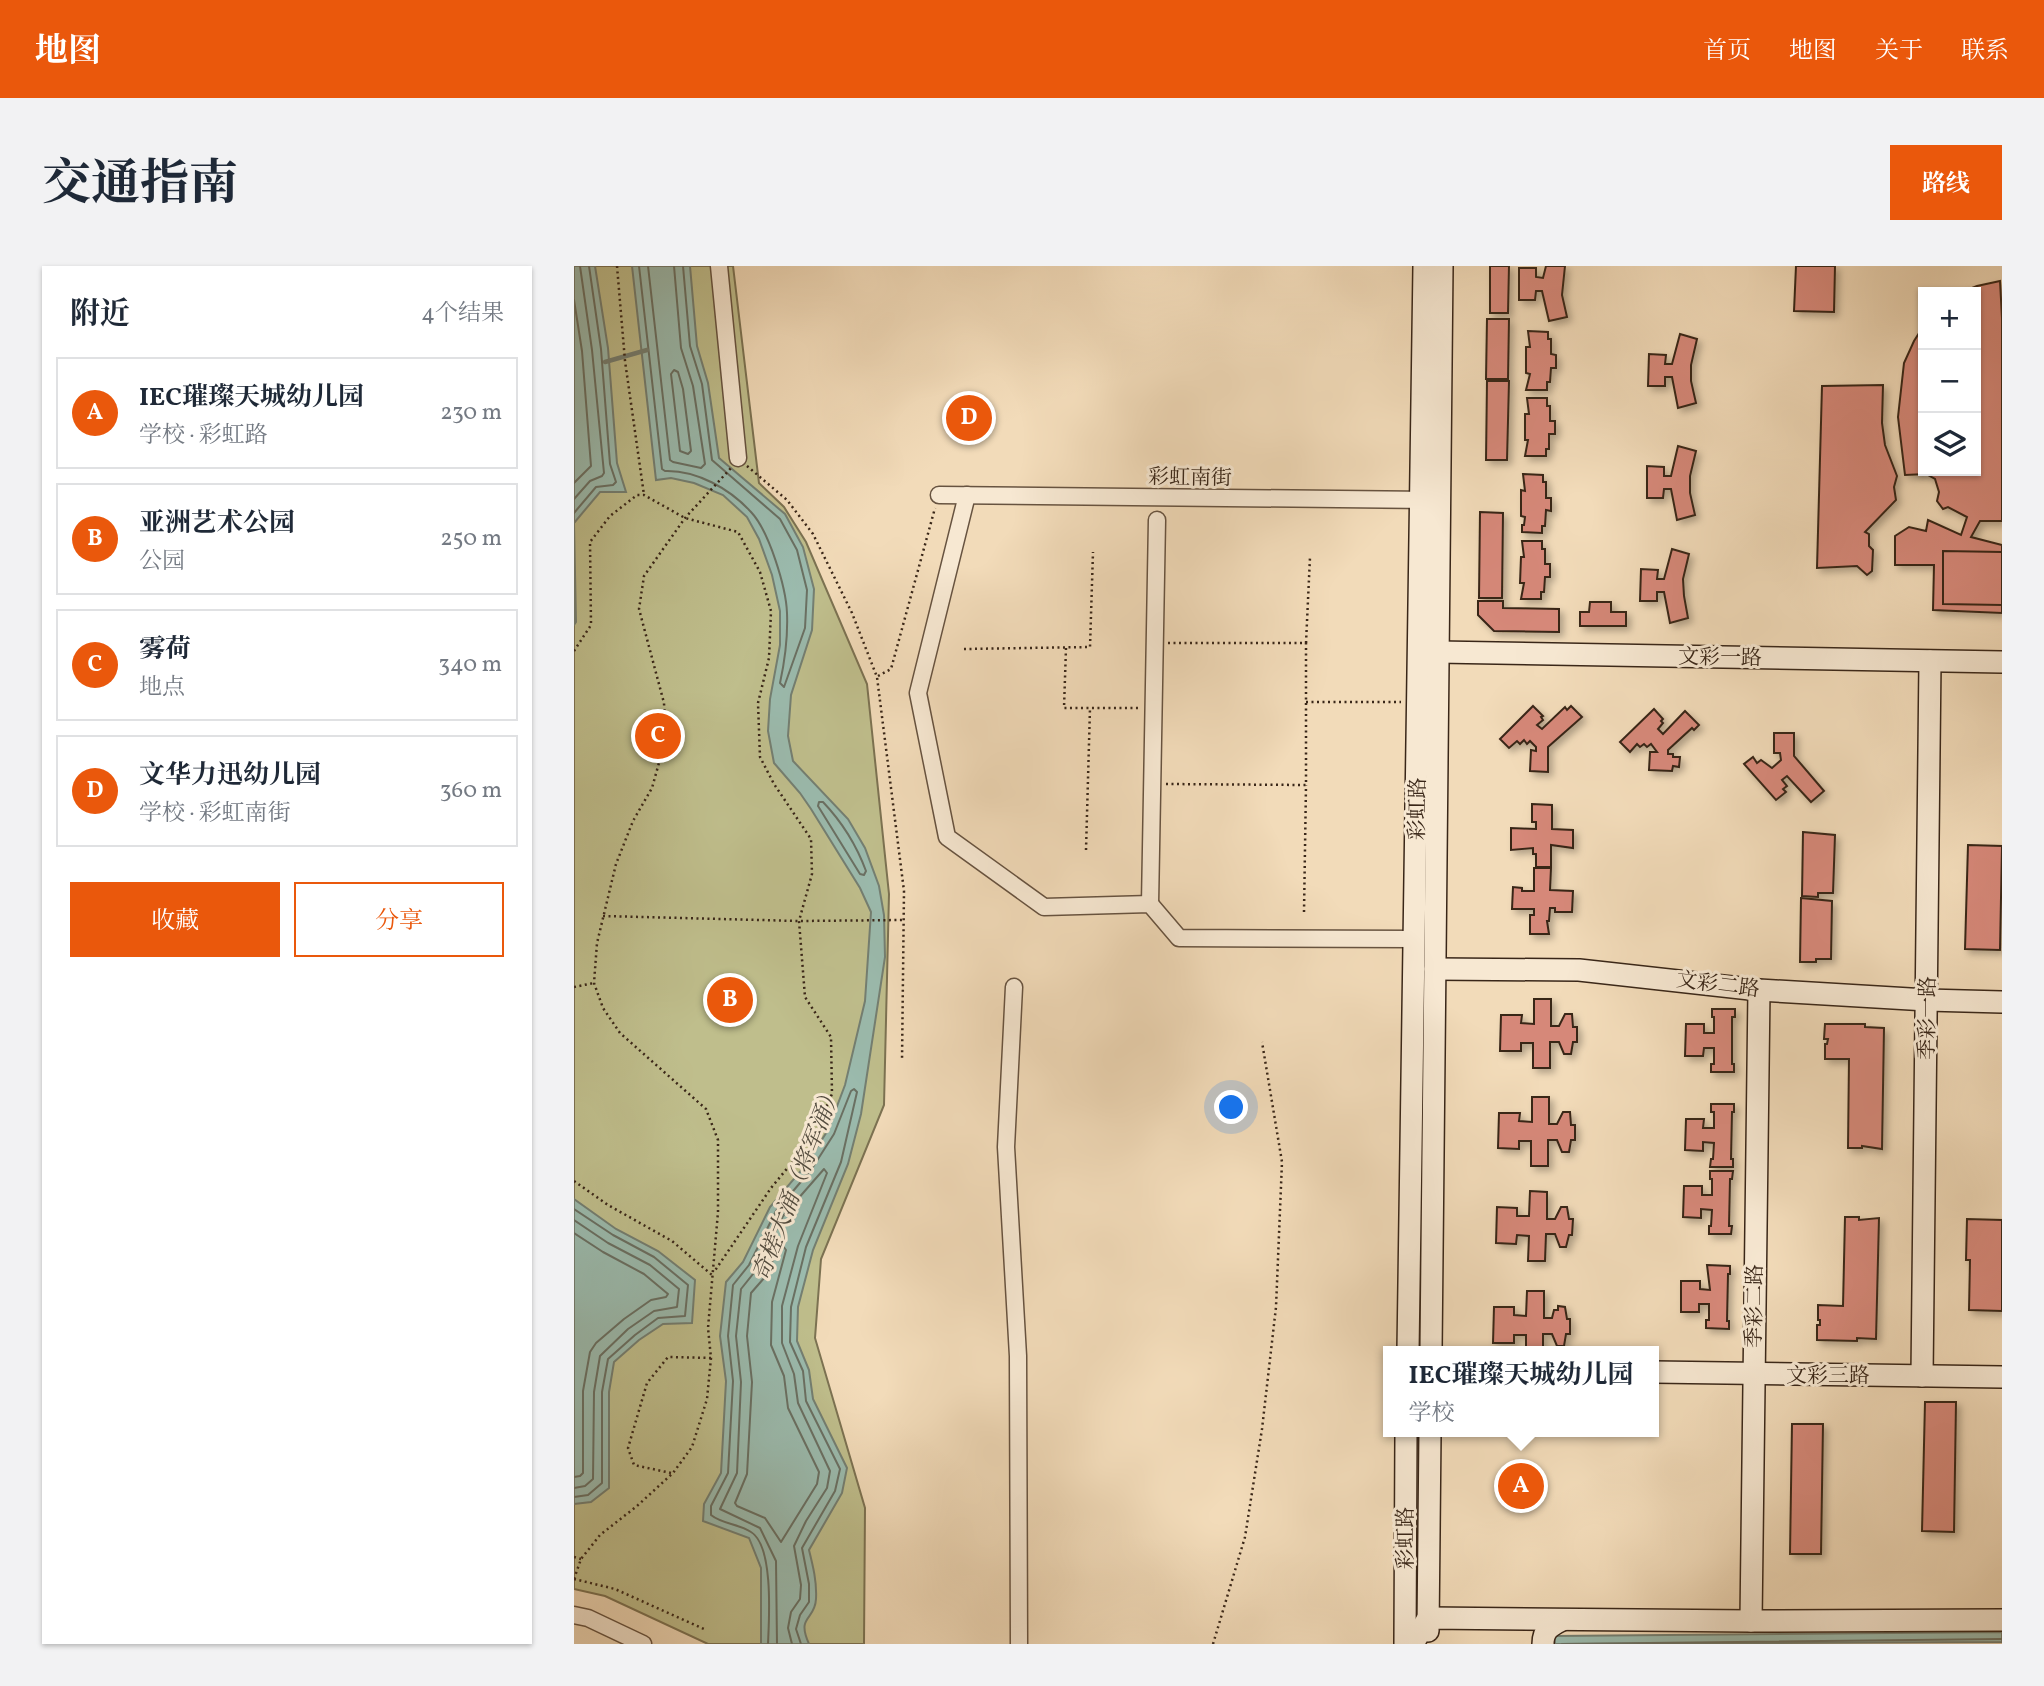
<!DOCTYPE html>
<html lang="zh">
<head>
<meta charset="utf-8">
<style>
  body { margin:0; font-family:Vollkorn,"Noto Serif SC",serif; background:#f2f2f3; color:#1f2937 }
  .controls { position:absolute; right:21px; top:21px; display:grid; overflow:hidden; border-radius:0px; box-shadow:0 2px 5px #0004 }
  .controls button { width:63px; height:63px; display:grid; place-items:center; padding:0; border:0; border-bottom:2px solid #e0e1e3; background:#fff; color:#1f2937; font:35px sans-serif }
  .you { position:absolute; left:658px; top:842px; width:24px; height:24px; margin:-18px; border:5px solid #fff; border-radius:50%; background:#1a73e8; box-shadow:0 0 0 10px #1a73e833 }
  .badge { display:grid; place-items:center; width:46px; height:46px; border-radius:50%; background:#ea580c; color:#fff; font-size:23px; font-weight:700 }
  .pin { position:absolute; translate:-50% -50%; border:4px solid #fff; box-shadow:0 2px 7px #0006 }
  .popup { position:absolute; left:809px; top:1080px; width:276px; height:91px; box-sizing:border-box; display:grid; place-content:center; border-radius:0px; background:#fff; filter:drop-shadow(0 2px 5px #0005); font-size:23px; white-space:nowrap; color:#747a83 }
  .popup b { font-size:26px; color:#1f2937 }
  .popup::after { content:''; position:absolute; left:50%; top:100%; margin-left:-14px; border:14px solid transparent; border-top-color:#fff }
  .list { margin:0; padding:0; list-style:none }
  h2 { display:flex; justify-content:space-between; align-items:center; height:91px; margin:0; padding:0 28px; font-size:30px }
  h2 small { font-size:23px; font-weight:400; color:#747a83 }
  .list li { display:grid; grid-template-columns:46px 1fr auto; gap:21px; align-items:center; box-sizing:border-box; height:112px; margin:0 14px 14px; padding:0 14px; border:2px solid #e0e1e3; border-radius:0px }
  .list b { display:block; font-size:26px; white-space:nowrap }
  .list p { margin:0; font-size:23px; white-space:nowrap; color:#747a83 }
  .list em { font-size:23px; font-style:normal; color:#747a83 }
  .actions { display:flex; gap:14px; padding:21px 28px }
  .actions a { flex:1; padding:16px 0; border:2px solid #ea580c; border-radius:0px; text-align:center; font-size:24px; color:#ea580c }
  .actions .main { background:#ea580c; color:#fff }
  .icon { flex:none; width:38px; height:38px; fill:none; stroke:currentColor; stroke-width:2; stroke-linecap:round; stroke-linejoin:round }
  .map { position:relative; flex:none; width:1428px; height:1378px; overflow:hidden; border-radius:0px }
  header { display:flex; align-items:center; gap:42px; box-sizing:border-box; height:98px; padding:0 35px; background:#ea580c; color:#fff }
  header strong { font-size:33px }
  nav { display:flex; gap:38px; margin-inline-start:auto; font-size:24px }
  .intro { display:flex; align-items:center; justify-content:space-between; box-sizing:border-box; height:168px; padding:0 42px }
  h1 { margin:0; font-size:49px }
  .button { padding:18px 32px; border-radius:0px; background:#ea580c; color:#fff; font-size:24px; font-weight:700 }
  main { display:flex; gap:42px; padding:0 42px }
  aside { flex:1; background:#fff; border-radius:0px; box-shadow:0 2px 5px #0004 }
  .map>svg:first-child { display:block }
  .green { fill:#bfbe8c; stroke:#7c7252; stroke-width:2 }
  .water { fill:#9bbbae; stroke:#747f72; stroke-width:2 }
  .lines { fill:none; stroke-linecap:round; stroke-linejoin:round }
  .shore { stroke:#6a7063; stroke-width:2 }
  .stream { stroke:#747f72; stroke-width:4.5 }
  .building { fill:#d68879; stroke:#392618; stroke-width:2; filter:url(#shadow) }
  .street-casing { stroke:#675340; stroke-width:19 }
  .secondary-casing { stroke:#392618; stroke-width:24 }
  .path { stroke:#392618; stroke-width:2.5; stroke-dasharray:2 3.5; stroke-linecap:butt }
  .street { stroke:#f7e8d2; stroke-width:16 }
  .secondary { stroke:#f7e8d2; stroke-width:21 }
  .labels { text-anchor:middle; stroke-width:6; stroke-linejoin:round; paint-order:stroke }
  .street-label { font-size:21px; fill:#392618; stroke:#f7e8d2 }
  .water-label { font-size:23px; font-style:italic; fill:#524b3e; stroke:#f7e8d2 }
</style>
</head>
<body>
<header>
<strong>地图</strong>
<nav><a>首页</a><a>地图</a><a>关于</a><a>联系</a></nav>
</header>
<div class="intro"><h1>交通指南</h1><a class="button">路线</a></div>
<main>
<aside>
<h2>附近<small>4个结果</small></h2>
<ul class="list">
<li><span class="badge">A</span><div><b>IEC璀璨天城幼儿园</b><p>学校 · 彩虹路</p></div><em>230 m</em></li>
<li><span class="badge">B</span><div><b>亚洲艺术公园</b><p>公园</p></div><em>250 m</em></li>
<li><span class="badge">C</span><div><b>雾荷</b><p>地点</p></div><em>340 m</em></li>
<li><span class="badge">D</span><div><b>文华力迅幼儿园</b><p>学校 · 彩虹南街</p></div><em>360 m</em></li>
</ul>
<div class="actions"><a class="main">收藏</a><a>分享</a></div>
</aside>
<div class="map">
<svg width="1428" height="1378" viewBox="0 0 1428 1378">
  <defs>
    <filter id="shadow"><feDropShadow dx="4" dy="4" stdDeviation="3.5" flood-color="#0004"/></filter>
  </defs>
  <rect width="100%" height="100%" fill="#f2dbb9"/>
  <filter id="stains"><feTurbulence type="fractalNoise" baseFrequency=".00286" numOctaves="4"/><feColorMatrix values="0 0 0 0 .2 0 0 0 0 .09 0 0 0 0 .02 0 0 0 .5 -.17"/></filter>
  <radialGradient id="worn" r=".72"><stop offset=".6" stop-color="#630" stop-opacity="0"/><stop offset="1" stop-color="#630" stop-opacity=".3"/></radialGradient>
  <path class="green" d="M0,0H159L185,217L210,241L232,276L293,418L315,628L310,839L247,993L241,1072L291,1242L290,1378H134L31,1330L0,1323Z"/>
  <g class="water">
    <path d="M0,0H21L34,82L43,197L52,226H26L0,257L2,356L0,359Z"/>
    <path d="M58,0H116L123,80L134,117L145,192L211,248L229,281L240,323L238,364L217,429L214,470L219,495L274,553L291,582L305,620L310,649L311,691L287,848L274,898L239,984L224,1041L223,1075L235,1104L239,1133L273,1202L268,1227L235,1284C239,1300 243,1316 242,1333C241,1355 222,1349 235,1378H187V1302L175,1272L129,1255L130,1238L147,1207L152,1115L146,1070L152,1016L169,996L196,941L231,900L254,864L271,819L291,735L297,646L286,622L237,543L226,527L200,497L194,465L196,433L206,379V345L198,309L185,273L173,251L149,229L120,217L97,212L82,214Z"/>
    <path d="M0,933L42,963L84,985L121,1014L118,1057L89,1058L65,1074L40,1096L35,1126V1222L17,1236L0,1238Z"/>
    <path d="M1428,1366V1376L981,1378L980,1370Z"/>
  </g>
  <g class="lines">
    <g class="shore">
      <path d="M65,0L88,203L91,205C123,204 156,223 177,246C195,265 212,321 213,347C214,371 211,394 206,417L210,421L231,362L233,324L223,284L206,253L138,194L128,118L116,80L109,0"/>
      <path d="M74,0L96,194L99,196L127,202L131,198L119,120L107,82L100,0"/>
      <path d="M0,34L8,85L17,200L0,217"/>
      <path d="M100,104L104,106L109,123L117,185L114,188L106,185L97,108Z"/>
      <path d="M0,233L16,215L28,210L30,207L18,84L6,0"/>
      <path d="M0,247L22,221L39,219L42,216L36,198L27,83L15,0"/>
      <path d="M245,536H249C269,557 282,578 292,605L290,609L286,608L244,540Z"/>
      <path d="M0,943L39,969L80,991L114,1019L111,1050L84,1052L61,1069L34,1093L28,1126V1217L14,1229L0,1231"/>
      <path d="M0,954L34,977L76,999L105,1023L103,1041L80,1045L54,1063L26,1090L20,1126L19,1213L11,1220L0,1222"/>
      <path d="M0,967L29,986L70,1008L94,1028L92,1031L77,1034L50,1053L22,1077L16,1086L9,1125V1207L6,1210L0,1211"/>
      <path d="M209,980L212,984L198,1036L197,1079L210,1110L214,1142L245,1206L243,1218L207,1276L191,1252L163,1240L161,1237L173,1208L178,1116L173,1070L177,1027L191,1011L205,981Z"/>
      <path d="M194,1378C195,1354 200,1280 177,1266C165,1258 148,1258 137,1249V1240L154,1207L159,1115L154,1070L159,1019L175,999L202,945L237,904L260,868L277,825L280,823L283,826L267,896L232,981L217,1041L216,1076L229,1105L232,1135L266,1203L261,1225L228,1282L235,1318V1336L226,1349L222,1363L227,1378"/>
      <path d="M203,1378L202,1295L186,1262L146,1243L163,1207L167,1116L162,1070L167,1023L183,1003L209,950L250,903L253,907L224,980L208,1040V1077L220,1108L224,1137L256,1205L253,1222L232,1255L220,1280L227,1319L226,1333L217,1346L214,1362L218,1378"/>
      <path d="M988,1378L1428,1373"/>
    </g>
    <path class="stream" d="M31,96L73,84"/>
  </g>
  <g class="building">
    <path d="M916,0H935L934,47H916Z"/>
    <path d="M972,0H991L988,29L993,51L975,55L968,25H962L961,34H945V2H962V11L969,12Z"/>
    <path d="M1222,0H1261L1260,46L1220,45Z"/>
    <path d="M1426,15L1428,52V255H1406L1397,271L1428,279V347L1359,344L1360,299H1321V270L1335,261L1352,265L1354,254L1387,269L1393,251L1374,241L1369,243L1363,235L1365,226L1361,213L1352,208L1331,209L1324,151L1330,97L1340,75L1349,61V205H1402V26H1388L1403,20Z"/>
    <path d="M913,53H935L934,113H912Z"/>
    <path d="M954,65L974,66V73H977V88L982,89V102H977L976,116H973V124H952L956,108L952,107V81H956Z"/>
    <path d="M1106,68L1123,73L1117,99V115L1122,137L1104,142L1098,111H1091V120H1074L1075,88L1092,89L1091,98H1098Z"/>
    <path d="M913,115H935L933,194H912Z"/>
    <path d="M1309,119L1308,157L1311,179L1323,210L1320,221L1322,234L1291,266L1295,268V280L1299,284L1298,305L1293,309L1283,300L1243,302L1248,120Z"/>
    <path d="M953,132H973V140H976V155H981V168H975V183H972V190H951L954,174H951V148H955Z"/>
    <path d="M1104,180L1122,185L1116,210V227L1121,249L1103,254L1097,223H1090L1089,232H1073V200L1090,201V210H1097Z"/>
    <path d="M949,208L969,209V216H972V232H977V245L972,244L971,260H968V267L948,266V259H950L951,251L947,250V224L951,225Z"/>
    <path d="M906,246L929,247L928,332H905Z"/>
    <path d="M948,275H968V283H971V298H976V311H971L970,326H967V333H947L950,317H946L947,291H950Z"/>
    <path d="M1098,283L1115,288L1109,313L1110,330L1114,352L1096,357L1090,326H1083V335H1066L1067,303L1084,304L1083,313H1090Z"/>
    <path d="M1369,285L1428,286V339L1369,338Z"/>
    <path d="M904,335H929V342L985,343V366L920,365L904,349Z"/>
    <path d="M1016,336H1037V346H1052V360H1006V346H1015Z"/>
    <path d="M959,440L969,450L967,451L969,454L963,459L968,463L991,441L993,444L997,440L1008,451L974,481V506L956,505L957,484L962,485V481L956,475L953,478L950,474L946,478L943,475L935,482L926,473Z"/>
    <path d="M1080,443L1089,453L1087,455L1089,457L1084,463L1089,468L1111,445L1125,459L1120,464L1118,462L1094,484V488H1099V491H1106L1105,501L1099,500L1098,505L1075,504L1076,486H1083L1077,478L1073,481L1070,478L1066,481L1063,478L1056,486L1046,476Z"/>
    <path d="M1200,467H1220V490L1250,525L1237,536L1213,510L1208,514L1213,520L1209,523L1212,526L1202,534L1170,498L1179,491L1183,497L1187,494L1198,502L1207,494L1206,487H1200Z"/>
    <path d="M958,538L978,539V563L999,564V582L977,579V601H962V588H959V582L937,584V562L962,563V556H958Z"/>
    <path d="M1229,566L1261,569L1259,627H1244V631L1228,630Z"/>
    <path d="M1394,579L1428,580L1426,684L1391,683Z"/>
    <path d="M960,602H977L976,624L999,625L998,646H981V642H976L975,655H973L975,668H956V649H960V643H938L939,621L948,622V625H960Z"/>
    <path d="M1227,632L1258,635L1257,693H1242V696H1226Z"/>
    <path d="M960,733H977V760H985L991,748H998L999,761H1003V776H999L997,788H990L985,776H976V802H959V777H947V785H926L927,749H948L947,757L960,758Z"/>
    <path d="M1138,743H1161V751H1158V798H1160V806H1137V798H1140V782H1130L1129,790H1111L1112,758H1130V767H1140V751H1138Z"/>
    <path d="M1251,758H1291V761L1310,762L1308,883L1288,880V882H1274L1275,793H1251V778H1253L1254,773H1250Z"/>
    <path d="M958,831H975V858H983L989,846H996L997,859H1001V874H997L995,886H988L983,874H974V900H957V875H945V883L924,882L925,847H946L945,855L958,856Z"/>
    <path d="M1137,838H1160V846H1158L1157,893H1159V901H1136L1137,893H1139L1140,877L1129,876V885L1111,884L1112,853H1130L1129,862H1140V846H1137Z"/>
    <path d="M1136,905H1159L1158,913H1156L1155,960H1158L1157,968H1135V960H1137L1138,944L1127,943V952L1109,951L1110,920H1128V929H1138V913H1136Z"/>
    <path d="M956,925L973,926V953H981L987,941H993L995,953H999L998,969H995L992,981H986L981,968H972L971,995H954L955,970L943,969L942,978L922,977L923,941L943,942V950H955Z"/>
    <path d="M1271,951H1285V954L1305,952L1302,1073L1283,1072V1075L1243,1074V1059H1246V1054H1244V1039L1269,1040Z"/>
    <path d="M1393,953L1428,954V1045L1395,1044L1396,994H1392Z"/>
    <path d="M1133,999L1156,1000V1008H1154L1153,1055H1155V1063L1132,1062V1054H1135V1038H1125V1046H1107V1015H1126V1023L1136,1024Z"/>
    <path d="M953,1025H970V1052H978L980,1044H984V1040L991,1041L993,1053H996V1068H992L990,1080H983L978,1068H969V1085H952V1069H940V1077H919L920,1041H940V1049L952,1050Z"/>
    <path d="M1351,1136H1382L1380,1266L1348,1265Z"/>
    <path d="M1218,1158H1249L1247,1288H1216Z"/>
  </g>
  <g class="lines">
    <defs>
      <g id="street">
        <path d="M145,0L164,192"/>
        <path d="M365,229L856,234"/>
        <path d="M393,229L344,427L373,571L470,641L576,638L605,672L841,673"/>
        <path d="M576,638L583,254"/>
        <path d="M440,721L432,881L444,1090L445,1378"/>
        <path d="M0,1349L14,1352L69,1378"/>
      </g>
      <g id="secondary">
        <path d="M864,386L1428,396"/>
        <path d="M861,703L1005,704L1185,724L1353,734L1428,736"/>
        <path d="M834,1085L850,0"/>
        <path d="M857,1085L868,0"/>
        <path d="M1080,1106L1428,1111"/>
        <path d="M1348,1110L1356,395"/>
        <path d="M1177,1355L1185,724"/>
        <path d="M854,1365L856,1166"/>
        <path d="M831,1378L832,1166"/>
        <path d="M839,1378L854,1352L1177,1355L1428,1354"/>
        <path d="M969,1378C969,1364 976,1360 988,1354"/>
      </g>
    </defs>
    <use href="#street" class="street-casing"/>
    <use href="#secondary" class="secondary-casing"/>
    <g class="path">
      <path d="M43,0L51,95L70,229"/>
      <path d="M173,200L213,234L239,268L278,347L303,411L330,625L328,795"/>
      <path d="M732,377L736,291"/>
      <path d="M492,382L490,442H566"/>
      <path d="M390,383L516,381L519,286"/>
      <path d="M0,385L17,359L16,276L36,250L63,229H70L111,252L164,266L186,306L197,345L195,392L184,437L186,491L200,518L237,573L238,608L225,655L231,731L257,771L258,828L239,871L197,922L140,1006"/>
      <path d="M304,410L317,403L361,242"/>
      <path d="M732,436H827"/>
      <path d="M592,518L732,519V377H594"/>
      <path d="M512,584L516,442"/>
      <path d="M730,646L732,519"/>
      <path d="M29,650L225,655L330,654"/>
      <path d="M0,721L20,717"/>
      <path d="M0,915L34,939L98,975L138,1009"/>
      <path d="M97,1207L60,1199L54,1182L73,1117L94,1091L137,1092"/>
      <path d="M0,1291L7,1293"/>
      <path d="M0,1313L7,1293L26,1269L63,1240L99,1207L118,1181L133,1133L137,1092L134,1062L144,946V874L132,843L46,767L29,742L20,717L23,677L42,598L59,555L78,522L88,486L91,461L90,437L65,343L70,310L111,252L157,202"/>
      <path d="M0,1313L41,1323L130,1363"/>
      <path d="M639,1378L671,1271L688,1163L702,1041L708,896L688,776"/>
    </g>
    <use href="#street" class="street"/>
    <use href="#secondary" class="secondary"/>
  </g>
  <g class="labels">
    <g class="street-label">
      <text transform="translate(616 211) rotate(1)" y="7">彩虹南街</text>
      <text transform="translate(1146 391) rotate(1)" y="7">文彩一路</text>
      <text transform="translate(843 543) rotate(-89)" y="7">彩虹路</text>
      <text transform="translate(1144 718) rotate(7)" y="7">文彩二路</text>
      <text transform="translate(1353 752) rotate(-89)" y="7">季彩一路</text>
      <text transform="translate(1180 1040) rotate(-89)" y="7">季彩二路</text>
      <text x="1254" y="1116">文彩三路</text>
      <text transform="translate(831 1272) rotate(-90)" y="7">彩虹路</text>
    </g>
    <g class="water-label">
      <text transform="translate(222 917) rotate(-69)" y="8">奇槎大涌（将军涌）</text>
    </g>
  </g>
  <rect width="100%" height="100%" filter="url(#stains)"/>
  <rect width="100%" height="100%" fill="url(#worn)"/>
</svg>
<div class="controls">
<button>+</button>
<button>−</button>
<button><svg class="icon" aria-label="layers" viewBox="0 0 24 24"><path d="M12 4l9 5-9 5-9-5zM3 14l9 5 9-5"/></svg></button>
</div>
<div class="you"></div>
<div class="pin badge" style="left:947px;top:1220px">A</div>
<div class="popup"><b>IEC璀璨天城幼儿园</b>学校</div>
<div class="pin badge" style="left:156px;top:734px">B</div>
<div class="pin badge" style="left:84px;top:470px">C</div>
<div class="pin badge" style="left:395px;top:152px">D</div>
</div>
</main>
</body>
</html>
